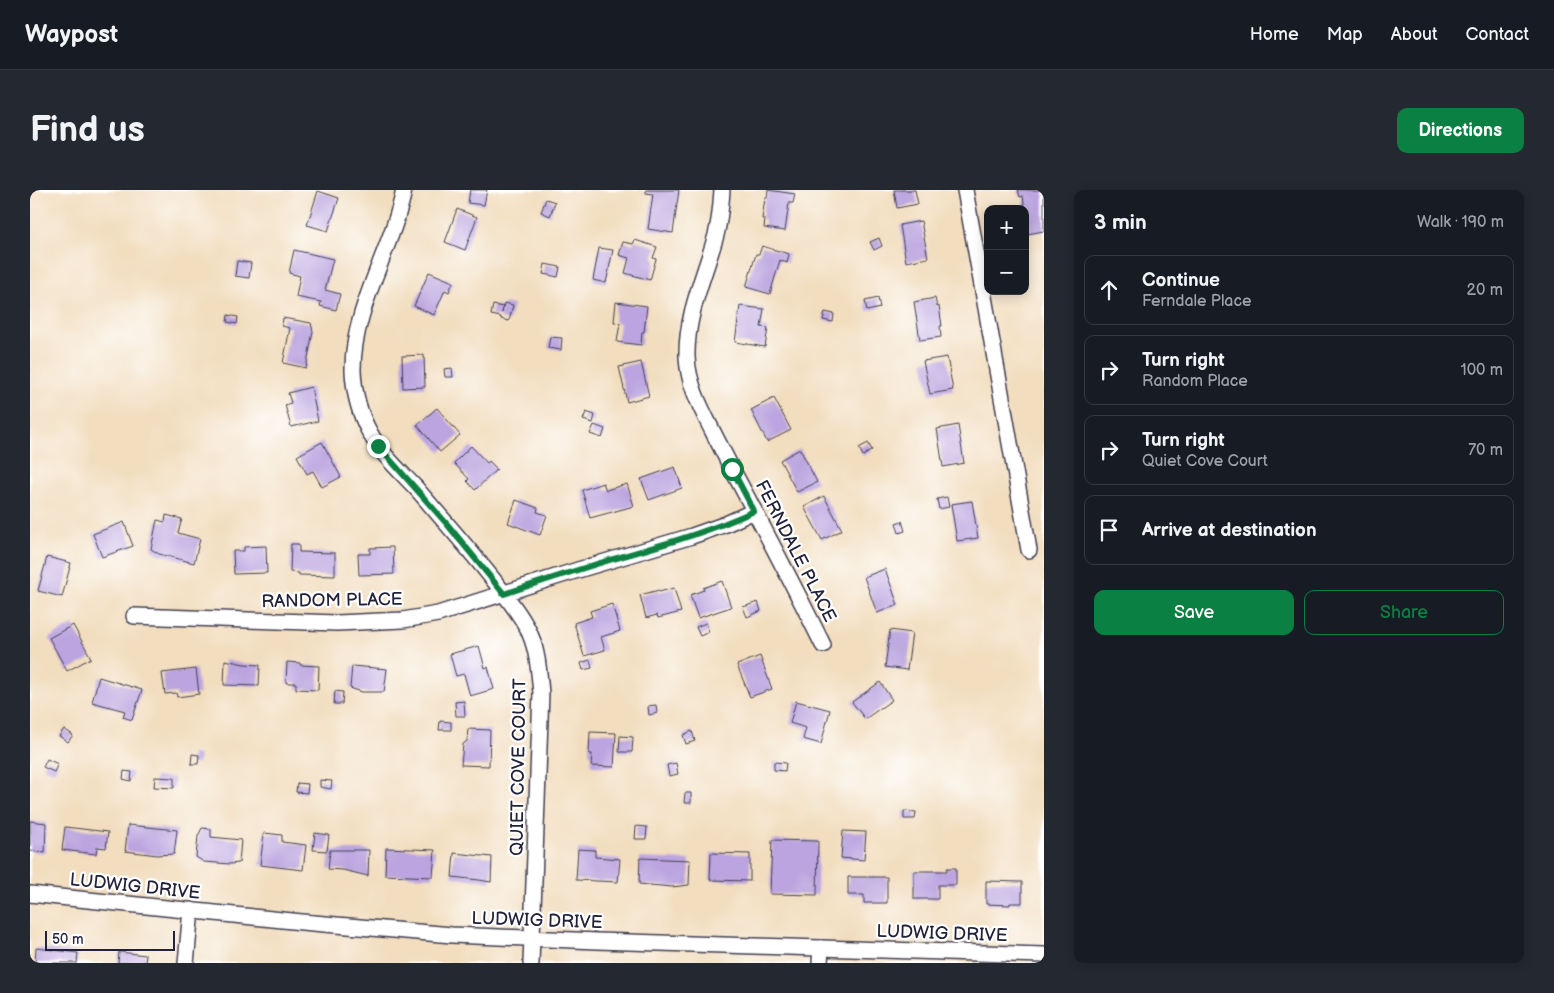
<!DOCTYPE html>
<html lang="en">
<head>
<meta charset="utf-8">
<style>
  body { margin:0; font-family:"Balsamiq Sans",sans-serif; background:#242831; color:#f1f3f6 }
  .controls { position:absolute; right:15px; top:15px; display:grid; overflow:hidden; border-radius:10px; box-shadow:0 2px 12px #0003 }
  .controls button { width:45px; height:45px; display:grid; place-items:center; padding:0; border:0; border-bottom:1px solid #363941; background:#171b24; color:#f1f3f6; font:25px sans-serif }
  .scale { position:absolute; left:15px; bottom:12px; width:130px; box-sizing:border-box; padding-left:5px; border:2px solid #22223b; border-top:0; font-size:14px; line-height:18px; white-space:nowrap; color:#22223b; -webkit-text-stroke:4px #fff; paint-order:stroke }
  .stop { position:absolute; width:15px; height:15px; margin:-11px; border:4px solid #0b8043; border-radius:50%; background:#fff }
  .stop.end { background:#0b8043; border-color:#fff; box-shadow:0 1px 5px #0008 }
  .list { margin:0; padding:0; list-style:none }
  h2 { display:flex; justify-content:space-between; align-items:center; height:65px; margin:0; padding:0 20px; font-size:21px }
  h2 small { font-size:16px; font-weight:400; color:#9ea1a6 }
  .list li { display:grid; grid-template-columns:32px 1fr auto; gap:15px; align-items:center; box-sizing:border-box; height:70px; margin:0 10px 10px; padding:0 10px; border:1px solid #363941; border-radius:10px }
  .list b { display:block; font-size:19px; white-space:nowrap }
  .list p { margin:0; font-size:16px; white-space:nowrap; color:#9ea1a6 }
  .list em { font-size:16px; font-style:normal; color:#9ea1a6 }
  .actions { display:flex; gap:10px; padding:15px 20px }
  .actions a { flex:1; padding:11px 0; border:1px solid #0b8043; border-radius:10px; text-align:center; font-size:18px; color:#0b8043 }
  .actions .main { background:#0b8043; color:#fff }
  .icon { flex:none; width:28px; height:28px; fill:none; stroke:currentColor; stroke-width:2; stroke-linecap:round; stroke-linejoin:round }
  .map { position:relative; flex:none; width:1014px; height:773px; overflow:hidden; border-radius:10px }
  header { display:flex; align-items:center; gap:30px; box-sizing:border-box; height:70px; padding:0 25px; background:#171b24; border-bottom:1px solid #363941 }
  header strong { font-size:24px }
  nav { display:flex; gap:28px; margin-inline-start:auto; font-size:18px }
  .intro { display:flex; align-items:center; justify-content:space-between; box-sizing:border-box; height:120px; padding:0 30px }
  h1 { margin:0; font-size:35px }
  .button { padding:12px 22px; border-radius:10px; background:#0b8043; color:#fff; font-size:18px; font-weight:700 }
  main { display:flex; gap:30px; padding:0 30px }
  aside { flex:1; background:#171b24; border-radius:10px; box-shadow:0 2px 12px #0003 }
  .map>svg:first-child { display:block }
  .building { fill:#bba4df }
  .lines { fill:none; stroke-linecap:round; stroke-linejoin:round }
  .street-casing { stroke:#413e4f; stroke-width:18 }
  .street { stroke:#fff; stroke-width:15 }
  .route { stroke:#0b8043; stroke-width:6 }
  .labels { text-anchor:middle; stroke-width:4.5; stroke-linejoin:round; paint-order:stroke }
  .street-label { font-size:18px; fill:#22223b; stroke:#fff }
</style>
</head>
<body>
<header>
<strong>Waypost</strong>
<nav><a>Home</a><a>Map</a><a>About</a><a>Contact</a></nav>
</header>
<div class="intro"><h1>Find us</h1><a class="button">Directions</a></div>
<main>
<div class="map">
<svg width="1014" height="773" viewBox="0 0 1014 773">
  <rect width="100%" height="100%" fill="#fff"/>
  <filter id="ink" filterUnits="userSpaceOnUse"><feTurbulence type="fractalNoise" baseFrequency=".02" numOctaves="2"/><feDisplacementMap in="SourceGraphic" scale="10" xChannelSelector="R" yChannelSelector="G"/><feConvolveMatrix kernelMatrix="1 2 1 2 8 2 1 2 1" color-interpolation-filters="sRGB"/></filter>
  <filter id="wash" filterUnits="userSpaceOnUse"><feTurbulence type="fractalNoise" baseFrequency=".0096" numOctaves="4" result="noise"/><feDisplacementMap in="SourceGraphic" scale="20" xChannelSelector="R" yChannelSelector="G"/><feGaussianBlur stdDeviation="1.12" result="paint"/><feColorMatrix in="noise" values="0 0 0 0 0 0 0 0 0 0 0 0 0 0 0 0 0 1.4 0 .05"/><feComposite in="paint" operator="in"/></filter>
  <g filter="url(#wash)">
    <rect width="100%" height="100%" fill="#f2ddbe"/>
    <g id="blocks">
      <g class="building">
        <path d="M440,0H457L454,15L438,13Z"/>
        <path d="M616,0H649L643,43L618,39L623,4L616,3Z"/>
        <path d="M738,0L765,4L763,13H759L755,41L734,38L735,29H732L735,8H737Z"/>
        <path d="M864,0H885L888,14L867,18Z"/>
        <path d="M988,0H1014V41L997,44L995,37V27H996L993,6L990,7Z"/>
        <path d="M288,1L309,8L298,41L277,35Z"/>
        <path d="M516,9L525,12L520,26L511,22Z"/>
        <path d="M427,19L447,27L435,60L415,52Z"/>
        <path d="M891,31L898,68L876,72L870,35Z"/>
        <path d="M849,48L852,56L844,60L840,52Z"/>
        <path d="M605,50L627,57L623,68L626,69L620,90L595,83L599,68L589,65L593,52L603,54Z"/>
        <path d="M732,56L759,64L757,73L750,70L740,104L716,97L726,64H729Z"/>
        <path d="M569,58L583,60L576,93L563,90Z"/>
        <path d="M264,60L303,69L295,100L310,104L306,120L290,116L291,112L266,107L270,86L259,83Z"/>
        <path d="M207,71L221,73L219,88L205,86Z"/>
        <path d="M515,74L530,77L528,87L513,84Z"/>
        <path d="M399,82L423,92L419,102L415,100L404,125L384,116Z"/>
        <path d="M848,108L850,118L837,121L835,111Z"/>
        <path d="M905,108L907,117L909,116L912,136H910L911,147L890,150L884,112Z"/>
        <path d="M586,112L617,116L614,142H612L611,155L587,152L590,133L584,132Z"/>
        <path d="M474,113L483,115L479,131L471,129V127L461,125L463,115L473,117L472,123Z"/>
        <path d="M710,116L734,119L731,137L738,138L735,157L705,152Z"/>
        <path d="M795,122L804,124L803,132L793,130Z"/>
        <path d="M198,125L208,127L207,134L197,132Z"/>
        <path d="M253,128L281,133L283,142L276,178L253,173L260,138L252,136Z"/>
        <path d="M520,147L532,148L531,160L518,158Z"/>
        <path d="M394,165L395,197L373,198L372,166Z"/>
        <path d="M917,167L923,200L900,204L893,171Z"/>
        <path d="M611,172L619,206L597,212L589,177Z"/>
        <path d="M422,178L423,187H415L414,179Z"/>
        <path d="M281,197L288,231L261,237L255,215L261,213L258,203Z"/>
        <path d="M744,208L761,240L737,252L721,220Z"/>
        <path d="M407,218L430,245L410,262L387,235Z"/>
        <path d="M556,222L565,225L563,233L553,230Z"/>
        <path d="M564,235L575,239L572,248L560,244Z"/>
        <path d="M928,235L934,273L913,277L907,239Z"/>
        <path d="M292,252L311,287L292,297L283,281L277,284L267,266Z"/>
        <path d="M838,253L842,260L833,266L829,258Z"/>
        <path d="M441,256L457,273L459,271L467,279L445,300L437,291L439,289L424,273Z"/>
        <path d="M770,259L787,292L767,302L750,270Z"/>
        <path d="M645,277L652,298L619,310L611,289Z"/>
        <path d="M573,293L576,300L597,294L604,316L560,328L552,300Z"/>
        <path d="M794,306L812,340L792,350L774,317Z"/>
        <path d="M917,307L919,317L909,319L907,309Z"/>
        <path d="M486,310L508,318L507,322L517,325L510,345L478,333Z"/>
        <path d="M942,311L948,348L927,351L921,314Z"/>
        <path d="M136,325L152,329L148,343L170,349L164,373L129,364L121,359L127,330L135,332Z"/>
        <path d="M872,331L875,341L869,343L866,333Z"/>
        <path d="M94,332L103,356L72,367L63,344Z"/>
        <path d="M261,354H269V362L305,363V386L269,385V383L260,382Z"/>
        <path d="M236,356L237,383L204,384L203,361H214V357Z"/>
        <path d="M363,357L364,384L329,385L328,364H340V358Z"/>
        <path d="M17,367L41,373L32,407L8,401Z"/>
        <path d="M855,379L868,415L847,423L834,387Z"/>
        <path d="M692,391L701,417L668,428L660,405L674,400L673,398Z"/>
        <path d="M644,398L651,422L628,428L627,425L616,428L610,405L629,400V402Z"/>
        <path d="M728,412L731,421L717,427L713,417Z"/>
        <path d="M582,414L590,441L571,447L575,460L554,466L544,433L562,427L560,421Z"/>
        <path d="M676,433L679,442L670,446L666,437Z"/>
        <path d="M43,435L61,468L37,481L19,448Z"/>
        <path d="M860,440L882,443L877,480L855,477Z"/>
        <path d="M449,456L455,478L458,477L464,499L440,506L434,484L426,486L420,464Z"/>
        <path d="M730,466L742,499L720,507L707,475Z"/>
        <path d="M195,470L214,474L230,475L229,496L194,495Z"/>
        <path d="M560,470L562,478L553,480L551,473Z"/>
        <path d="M257,472L270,473V475L289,476L288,500L266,499V493H256Z"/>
        <path d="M322,476L357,479L354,502H332L320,498Z"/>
        <path d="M166,479L169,504L147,507L146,503L135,504L132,483Z"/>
        <path d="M69,487L112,500L102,530L93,527L95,521L62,512Z"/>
        <path d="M850,492L862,510L835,529L822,512Z"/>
        <path d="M305,501L313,502L312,514H304Z"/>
        <path d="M434,511L435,526H426L425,512Z"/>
        <path d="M766,511L800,520L791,554L773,549L776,538L760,533Z"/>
        <path d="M626,515L627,523L619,525L618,516Z"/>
        <path d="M410,531L421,532V540H409Z"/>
        <path d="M34,539L43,545L38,552L29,546Z"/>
        <path d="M438,539L460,540L459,576L431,575L433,554L437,551Z"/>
        <path d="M662,541L665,551L656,554L653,545Z"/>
        <path d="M560,542L586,543L584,577L561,576L562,564H559Z"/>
        <path d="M590,546L603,547L602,562H589Z"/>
        <path d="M162,564L169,565L168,574H161Z"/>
        <path d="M17,569L28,574L24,582L13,577Z"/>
        <path d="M744,572L756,573L755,581L744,580Z"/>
        <path d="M646,573L648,584L639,586L637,575Z"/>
        <path d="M94,581L102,582L101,591L93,589Z"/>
        <path d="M125,587L144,588V598L124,597Z"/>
        <path d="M290,590L302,591L301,599L290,597Z"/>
        <path d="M267,593L278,594L277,603L266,602Z"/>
        <path d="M655,603H661V613H654Z"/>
        <path d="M874,621L886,622L885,629H874Z"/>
        <path d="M0,631L16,633L15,663L0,661Z"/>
        <path d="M98,635L147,640L144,664L127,665L95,661Z"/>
        <path d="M606,636L617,637L616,649H605Z"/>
        <path d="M35,637L78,642L76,658L67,657L66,664L32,660Z"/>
        <path d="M172,638L181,639V647L211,650L209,673L200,674L174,672L166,667L168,646Z"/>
        <path d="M813,641L836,642L834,670L811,668Z"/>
        <path d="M234,643L252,645V652L276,655L273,680L230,675Z"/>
        <path d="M285,643L299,645L297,661L283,660Z"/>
        <path d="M742,650L788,651L787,705L740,704Z"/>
        <path d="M356,658L405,660L403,687L355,685Z"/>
        <path d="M548,659L565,660V667L590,669L588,692L546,690Z"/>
        <path d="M300,660H339L338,686L313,680L298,679Z"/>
        <path d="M424,663L462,667L461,692L449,690L422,687Z"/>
        <path d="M681,663L720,664V691L680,690Z"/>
        <path d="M610,668L660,670L659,695L642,697L609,694Z"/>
        <path d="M917,678H926V695H908V709H884V681H917Z"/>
        <path d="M818,687H857V713H834V705H818Z"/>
        <path d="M956,691L992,692V713H980V715L956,714Z"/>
        <path d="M6,758L48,763L47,773H5Z"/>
        <path d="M89,762L116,765L115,773H88Z"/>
      </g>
    </g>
  </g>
  <g filter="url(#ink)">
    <use href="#blocks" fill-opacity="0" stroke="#413e4f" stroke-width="1"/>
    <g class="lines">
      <defs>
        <g id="street">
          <path d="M374,0C362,60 322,119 323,181C324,202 330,225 340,243C351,264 370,281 386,298C414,331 443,363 469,397C480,412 493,427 500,444C508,463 509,483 511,503L501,773"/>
          <path d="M692,0C691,15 690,30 686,45C675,85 656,124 657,167C658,194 671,218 683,242C694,264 706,287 718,309C744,358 769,406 793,455"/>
          <path d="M935,0L999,360"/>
          <path d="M104,426L307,433L373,430L408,424L548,380L662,346L696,334L724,321"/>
          <path d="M0,704L272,732L422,745L567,751L1014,765"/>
          <path d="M156,773L161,720"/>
          <path d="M790,773L791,758"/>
        </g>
      </defs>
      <use href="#street" class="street-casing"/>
      <use href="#street" class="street"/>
    </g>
  </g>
  <g class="lines" filter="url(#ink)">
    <path class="route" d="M348,256L417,334L474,404C510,392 547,380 583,369C631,355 679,342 724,321L702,279"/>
  </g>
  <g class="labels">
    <g class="street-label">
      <text transform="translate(766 361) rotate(63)" y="6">FERNDALE PLACE</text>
      <text transform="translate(302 410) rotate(-1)" y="6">RANDOM PLACE</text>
      <text transform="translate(488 577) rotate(-89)" y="6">QUIET COVE COURT</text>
      <text transform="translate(105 696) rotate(6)" y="6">LUDWIG DRIVE</text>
      <text transform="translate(507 730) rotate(2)" y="6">LUDWIG DRIVE</text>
      <text transform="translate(912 743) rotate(2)" y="6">LUDWIG DRIVE</text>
    </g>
  </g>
</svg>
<div class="controls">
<button>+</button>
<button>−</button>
</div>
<div class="scale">50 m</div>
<div class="stop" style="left:702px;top:279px"></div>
<div class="stop end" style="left:348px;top:256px"></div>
</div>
<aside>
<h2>3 min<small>Walk · 190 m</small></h2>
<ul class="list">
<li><svg class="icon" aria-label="ahead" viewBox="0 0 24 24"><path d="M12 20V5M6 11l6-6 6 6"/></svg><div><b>Continue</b><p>Ferndale Place</p></div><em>20 m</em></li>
<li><svg class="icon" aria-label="right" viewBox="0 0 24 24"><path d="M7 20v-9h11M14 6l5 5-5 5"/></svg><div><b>Turn right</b><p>Random Place</p></div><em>100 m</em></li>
<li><svg class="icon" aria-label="right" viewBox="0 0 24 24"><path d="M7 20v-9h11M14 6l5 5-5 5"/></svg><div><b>Turn right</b><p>Quiet Cove Court</p></div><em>70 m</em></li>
<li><svg class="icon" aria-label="arrive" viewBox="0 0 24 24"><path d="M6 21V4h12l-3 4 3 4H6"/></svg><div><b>Arrive at destination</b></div></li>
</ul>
<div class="actions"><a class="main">Save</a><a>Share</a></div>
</aside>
</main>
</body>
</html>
